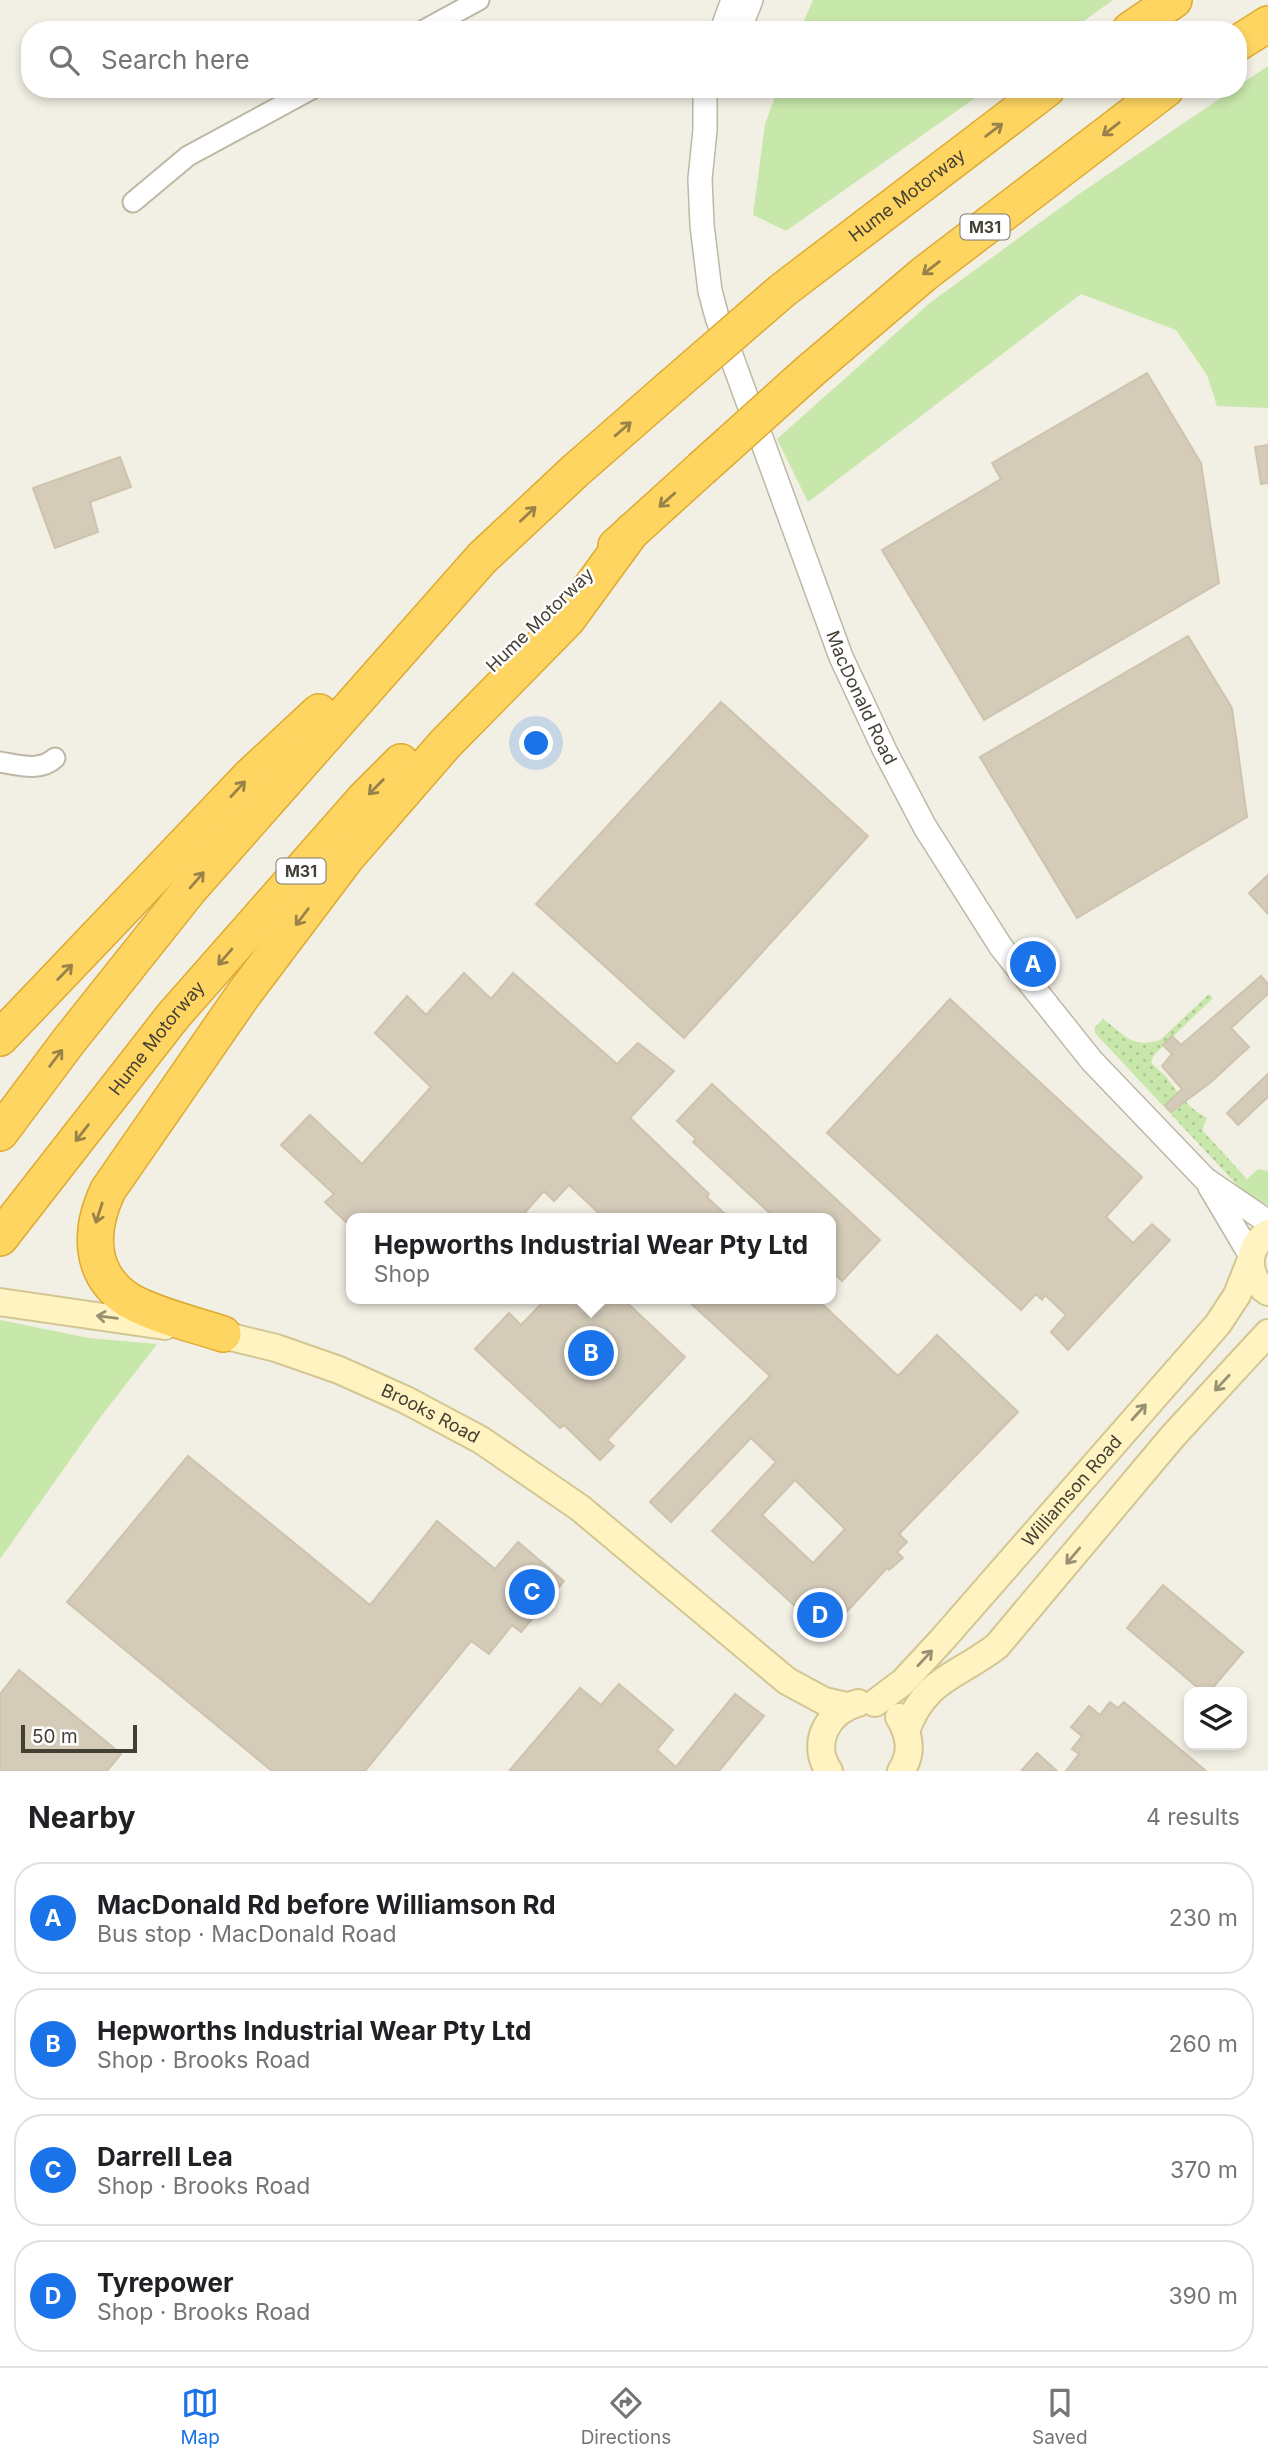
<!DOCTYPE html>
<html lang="en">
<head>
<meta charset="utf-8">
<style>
  body { margin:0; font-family:Inter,sans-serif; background:#f6f6f6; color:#202124 }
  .controls { position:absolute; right:21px; bottom:21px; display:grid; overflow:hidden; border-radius:14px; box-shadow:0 4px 10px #0003 }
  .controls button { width:63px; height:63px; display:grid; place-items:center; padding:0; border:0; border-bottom:2px solid #e0e0e0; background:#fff; color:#202124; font:35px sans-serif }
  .scale { position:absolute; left:21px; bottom:18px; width:116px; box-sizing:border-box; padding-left:7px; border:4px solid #443f34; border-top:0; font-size:19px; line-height:24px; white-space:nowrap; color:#443f34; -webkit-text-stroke:5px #fff; paint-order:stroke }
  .you { position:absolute; left:537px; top:744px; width:24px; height:24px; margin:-18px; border:5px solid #fff; border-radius:50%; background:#1a73e8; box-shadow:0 0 0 10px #1a73e833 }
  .badge { display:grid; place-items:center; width:46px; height:46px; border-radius:50%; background:#1a73e8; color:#fff; font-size:23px; font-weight:700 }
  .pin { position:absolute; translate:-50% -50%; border:4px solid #fff; box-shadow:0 2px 7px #0006 }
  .popup { position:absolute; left:346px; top:1213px; width:490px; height:91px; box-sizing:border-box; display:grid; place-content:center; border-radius:14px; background:#fff; filter:drop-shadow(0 2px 5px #0005); font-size:23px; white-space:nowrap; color:#757577 }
  .popup b { font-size:26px; color:#202124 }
  .popup::after { content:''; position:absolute; left:50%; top:100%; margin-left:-14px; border:14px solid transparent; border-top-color:#fff }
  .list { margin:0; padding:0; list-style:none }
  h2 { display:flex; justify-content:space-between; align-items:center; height:91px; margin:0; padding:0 28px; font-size:30px }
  h2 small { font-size:23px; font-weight:400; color:#757577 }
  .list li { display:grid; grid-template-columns:46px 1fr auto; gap:21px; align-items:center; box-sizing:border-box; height:112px; margin:0 14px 14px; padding:0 14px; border:2px solid #e0e0e0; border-radius:28px }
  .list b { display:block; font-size:26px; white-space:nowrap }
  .list p { margin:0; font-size:23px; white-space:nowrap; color:#757577 }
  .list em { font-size:23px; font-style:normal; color:#757577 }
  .icon { flex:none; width:38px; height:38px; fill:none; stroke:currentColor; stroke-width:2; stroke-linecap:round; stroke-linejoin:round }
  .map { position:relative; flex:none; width:1268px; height:1771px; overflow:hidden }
  .search { position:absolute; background:#fff; box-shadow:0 4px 10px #0003; left:21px; right:21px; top:21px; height:77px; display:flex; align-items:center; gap:18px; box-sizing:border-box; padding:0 24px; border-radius:28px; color:#757577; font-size:26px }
  .sheet { height:595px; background:#fff }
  nav { display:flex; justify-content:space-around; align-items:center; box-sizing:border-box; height:98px; border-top:2px solid #e0e0e0; background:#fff; font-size:19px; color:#757577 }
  nav a { display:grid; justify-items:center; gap:4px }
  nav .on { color:#1a73e8 }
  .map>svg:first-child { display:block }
  .grass { fill:#c8e7ab }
  .garden { fill:url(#garden-dots) }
  .building { fill:#d4cbb9; stroke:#cec3ac; stroke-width:2; fill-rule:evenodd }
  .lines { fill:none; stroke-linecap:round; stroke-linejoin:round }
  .minor-casing { stroke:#bdb7a6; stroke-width:23 }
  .tertiary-casing { stroke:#bdb7a6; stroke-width:26 }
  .secondary-casing { stroke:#d3c692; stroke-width:30 }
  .motorway-casing { stroke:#deaa31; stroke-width:38 }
  .minor { stroke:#fff; stroke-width:19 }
  .tertiary { stroke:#fff; stroke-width:23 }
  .secondary { stroke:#fff4c1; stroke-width:26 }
  .motorway { stroke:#ffd562; stroke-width:35 }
  .motorway-bridge-casing { stroke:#deaa31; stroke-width:38; stroke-linecap:butt }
  .motorway-bridge { stroke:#ffd562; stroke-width:35 }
  .oneway { stroke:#988249 }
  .oneway2 { stroke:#989073 }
  .labels { text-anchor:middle; stroke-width:5; stroke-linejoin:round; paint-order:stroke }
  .shield { fill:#fff; stroke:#7c7971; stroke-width:2 }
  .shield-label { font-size:16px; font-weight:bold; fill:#443f34 }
  .street-label { font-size:18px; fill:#443f34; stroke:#fff }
</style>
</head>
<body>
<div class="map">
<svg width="1268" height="1771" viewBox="0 0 1268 1771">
  <defs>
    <pattern id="garden-dots" width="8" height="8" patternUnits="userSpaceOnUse" patternTransform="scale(1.75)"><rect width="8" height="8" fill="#c8e7ab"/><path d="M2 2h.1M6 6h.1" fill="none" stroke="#adc794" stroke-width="1.8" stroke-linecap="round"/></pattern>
  </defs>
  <rect width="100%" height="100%" fill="#f2efe4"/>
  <g class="grass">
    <path d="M813,0H1113L1071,30H800Z"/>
    <path d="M1268,66V408L1217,406L1207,375L1176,330L1081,294L808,502L777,439L931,302L1082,192L1234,89H1238V86Z"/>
    <path d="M778,89H988L786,231L753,215L765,124Z"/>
    <path d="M1258,1169L1268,1171V1205L1257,1200L1239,1187Z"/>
    <path d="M0,1320L89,1338L157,1344L99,1419L0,1559Z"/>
  </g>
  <path class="garden" d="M1209,994L1213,998L1154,1055L1151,1062C1155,1068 1162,1072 1167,1078C1179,1093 1188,1109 1207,1118L1202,1130L1247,1179L1239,1187L1095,1033V1027L1103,1019C1125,1034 1130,1049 1160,1040Z"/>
  <g class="building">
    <path d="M1147,373L1201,463L1219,583L984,720L882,550L1001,479L992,463Z"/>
    <path d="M1268,445V483L1261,484L1255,447Z"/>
    <path d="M120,457L131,487L90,502L98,532L55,548L33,488Z"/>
    <path d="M1188,636L1232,708L1247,817L1077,918L980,757Z"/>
    <path d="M721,702L868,836L684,1038L536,904Z"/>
    <path d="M1268,875V914L1249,893Z"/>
    <path d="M464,973L491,999L513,973L617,1064L638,1043L674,1071L630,1118L709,1194L707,1197L729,1218H604L569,1185L554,1201L544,1191L520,1218H351V1227L325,1202L334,1194L281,1145L310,1115L362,1164L431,1087L375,1033L407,996L426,1015Z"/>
    <path d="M1261,976L1268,984V994L1231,1028L1249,1047L1211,1082L1171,1112L1165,1105L1182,1089L1162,1066L1172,1054L1163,1045L1172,1036L1181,1045Z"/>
    <path d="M950,999L1142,1177L1106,1217L1133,1243L1152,1224L1170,1240L1068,1350L1051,1332L1066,1315L1045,1295L1042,1300L1036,1294L1021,1310L827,1133Z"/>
    <path d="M1268,1074V1097L1238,1125L1227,1113Z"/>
    <path d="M712,1084L880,1240L842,1281L831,1270V1218H775L693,1142L696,1139L677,1121Z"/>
    <path d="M546,1299H623L685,1357L607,1440L614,1446L600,1460L564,1425L560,1428L475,1349L509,1313L521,1325Z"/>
    <path d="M686,1299H817L898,1376L937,1335L1018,1412L899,1534L907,1542L897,1552L903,1558L889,1570L887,1568L826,1634L712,1531L776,1462L751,1438L671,1522L650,1502L770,1376ZM795,1480L845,1529L813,1563L762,1515Z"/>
    <path d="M188,1456L370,1605L437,1521L495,1569L518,1542L564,1581L521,1632L512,1625L489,1654L471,1641L365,1771H272L67,1602Z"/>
    <path d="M1163,1585L1243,1652L1209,1692H1203L1127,1628Z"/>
    <path d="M19,1670L121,1754L107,1771H0V1694Z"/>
    <path d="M619,1684L673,1730L657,1750L676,1767L735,1694L764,1716L719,1771H509L580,1688L601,1705Z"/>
    <path d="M1110,1702L1118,1708L1124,1702L1206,1771H1066L1079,1754L1072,1749L1082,1736L1071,1727L1089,1706L1100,1715Z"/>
    <path d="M1037,1753L1057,1771H1021Z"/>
  </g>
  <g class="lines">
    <defs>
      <g id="minor">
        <path d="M424,30L479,0"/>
        <path d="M133,202L188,156L312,89"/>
        <path d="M0,762C19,765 40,772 55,758"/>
      </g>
      <g id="tertiary">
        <path d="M722,30L733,0"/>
        <path d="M739,30L751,0"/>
        <path id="s1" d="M705,89V130L700,179L702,225L710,291L717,317L841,657L885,751L925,827L1001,947L1092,1061L1205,1179L1268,1222"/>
        <path d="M1210,1187L1251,1256"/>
      </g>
      <g id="secondary">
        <path d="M1268,1233C1245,1248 1245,1277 1268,1292"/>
        <path d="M0,1302L165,1326"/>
        <path id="s2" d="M206,1331L276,1348L339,1370L406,1400L481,1440L580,1508L787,1681L824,1701L846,1706"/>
        <path id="s3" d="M875,1703L903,1682L941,1641L1218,1324L1237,1295L1250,1262"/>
        <path d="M899,1717C910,1735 913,1753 901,1771"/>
        <path d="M906,1731C925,1678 957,1677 997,1646L1173,1436L1268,1333"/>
        <path d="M829,1771C810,1743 828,1711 858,1703"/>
      </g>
      <g id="motorway">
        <path d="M1130,30L1174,0"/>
        <path d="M1238,43L1268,24"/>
        <path id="s4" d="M783,290L1047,89"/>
        <path d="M810,371L924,274L1166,89"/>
        <path d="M616,546L701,469"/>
        <path d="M0,1038L250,776L319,712"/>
        <path d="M0,1133L68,1042L189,890L482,558L575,471L671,387"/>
        <path id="s5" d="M0,1238L173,1016L364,799L401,762"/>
        <path d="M223,1334C196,1325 154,1315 130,1301C88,1275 89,1230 108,1190L243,995L347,857L445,744L567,620L632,531"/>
      </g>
    </defs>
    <use href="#minor" class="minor-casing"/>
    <use href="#tertiary" class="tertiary-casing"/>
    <use href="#secondary" class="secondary-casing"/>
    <use href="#motorway" class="motorway-casing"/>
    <use href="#minor" class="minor"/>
    <use href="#tertiary" class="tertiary"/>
    <use href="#secondary" class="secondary"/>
    <use href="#motorway" class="motorway"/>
    <defs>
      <g id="motorway-bridge">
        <path d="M671,387L783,290"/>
        <path d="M701,469L810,371"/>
      </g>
    </defs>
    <use href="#motorway-bridge" class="motorway-bridge-casing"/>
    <use href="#motorway-bridge" class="motorway-bridge"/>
  </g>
  <defs><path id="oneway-shaft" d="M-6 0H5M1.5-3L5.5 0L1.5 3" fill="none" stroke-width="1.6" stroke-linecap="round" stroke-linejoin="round" transform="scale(1.75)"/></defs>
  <g class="oneway">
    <use href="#oneway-shaft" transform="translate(1111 129) rotate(142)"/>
    <use href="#oneway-shaft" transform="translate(994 130) rotate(-37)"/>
    <use href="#oneway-shaft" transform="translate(931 268) rotate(142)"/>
    <use href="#oneway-shaft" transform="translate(623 429) rotate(-41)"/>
    <use href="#oneway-shaft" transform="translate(667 500) rotate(138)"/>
    <use href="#oneway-shaft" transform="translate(528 514) rotate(-43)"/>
    <use href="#oneway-shaft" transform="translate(376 787) rotate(134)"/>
    <use href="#oneway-shaft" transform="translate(238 789) rotate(-47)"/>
    <use href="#oneway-shaft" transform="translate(197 880) rotate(-49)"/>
    <use href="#oneway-shaft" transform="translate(302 917) rotate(127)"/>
    <use href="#oneway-shaft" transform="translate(225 957) rotate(131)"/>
    <use href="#oneway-shaft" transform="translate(65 972) rotate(-46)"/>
    <use href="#oneway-shaft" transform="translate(56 1058) rotate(-53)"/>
    <use href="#oneway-shaft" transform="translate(82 1133) rotate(128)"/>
    <use href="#oneway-shaft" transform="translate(99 1213) rotate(108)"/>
  </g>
  <g class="oneway2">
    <use href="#oneway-shaft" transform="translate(107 1317) rotate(-172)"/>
    <use href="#oneway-shaft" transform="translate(1222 1383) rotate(133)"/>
    <use href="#oneway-shaft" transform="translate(1139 1412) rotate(-48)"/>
    <use href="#oneway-shaft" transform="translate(1073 1556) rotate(130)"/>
    <use href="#oneway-shaft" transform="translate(925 1658) rotate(-47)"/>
  </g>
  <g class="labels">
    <g class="shield">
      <rect x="960.5" y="214.5" width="49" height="25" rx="5"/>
      <rect x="276.5" y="858.5" width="49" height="25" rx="5"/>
    </g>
    <g class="shield-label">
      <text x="985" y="233">M31</text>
      <text x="301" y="877">M31</text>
    </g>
    <g class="street-label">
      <text dy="6" stroke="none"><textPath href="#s4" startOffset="156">Hume Motorway</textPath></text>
      <text transform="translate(540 620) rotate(-44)" y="6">Hume Motorway</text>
      <text dy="6" stroke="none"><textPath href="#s1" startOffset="637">MacDonald Road</textPath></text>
      <text dy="6" stroke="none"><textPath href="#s5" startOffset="254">Hume Motorway</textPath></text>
      <text dy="6" stroke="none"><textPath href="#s2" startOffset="240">Brooks Road</textPath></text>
      <text dy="6" stroke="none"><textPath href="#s3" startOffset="290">Williamson Road</textPath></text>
    </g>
  </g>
</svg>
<div class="controls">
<button><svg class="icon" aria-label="layers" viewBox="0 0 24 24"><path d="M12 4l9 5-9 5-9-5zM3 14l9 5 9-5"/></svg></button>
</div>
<div class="scale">50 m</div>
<div class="you"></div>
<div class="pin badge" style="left:1033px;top:964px">A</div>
<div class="pin badge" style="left:591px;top:1353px">B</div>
<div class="popup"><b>Hepworths Industrial Wear Pty Ltd</b>Shop</div>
<div class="pin badge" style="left:532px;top:1592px">C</div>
<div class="pin badge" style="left:820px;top:1615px">D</div>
<div class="search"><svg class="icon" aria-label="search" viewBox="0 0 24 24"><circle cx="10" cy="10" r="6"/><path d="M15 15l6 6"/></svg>Search here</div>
</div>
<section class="sheet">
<h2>Nearby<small>4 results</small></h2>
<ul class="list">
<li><span class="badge">A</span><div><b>MacDonald Rd before Williamson Rd</b><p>Bus stop · MacDonald Road</p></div><em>230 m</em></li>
<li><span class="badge">B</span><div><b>Hepworths Industrial Wear Pty Ltd</b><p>Shop · Brooks Road</p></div><em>260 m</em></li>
<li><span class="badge">C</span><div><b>Darrell Lea</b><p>Shop · Brooks Road</p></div><em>370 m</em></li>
<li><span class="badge">D</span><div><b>Tyrepower</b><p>Shop · Brooks Road</p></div><em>390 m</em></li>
</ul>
</section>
<nav>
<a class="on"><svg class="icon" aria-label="map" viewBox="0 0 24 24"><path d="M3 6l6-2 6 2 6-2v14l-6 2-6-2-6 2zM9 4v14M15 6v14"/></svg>Map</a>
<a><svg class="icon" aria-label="directions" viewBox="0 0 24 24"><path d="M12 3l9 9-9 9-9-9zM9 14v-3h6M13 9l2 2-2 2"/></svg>Directions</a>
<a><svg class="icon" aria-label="saved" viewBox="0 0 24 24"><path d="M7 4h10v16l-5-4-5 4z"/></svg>Saved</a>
</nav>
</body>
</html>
